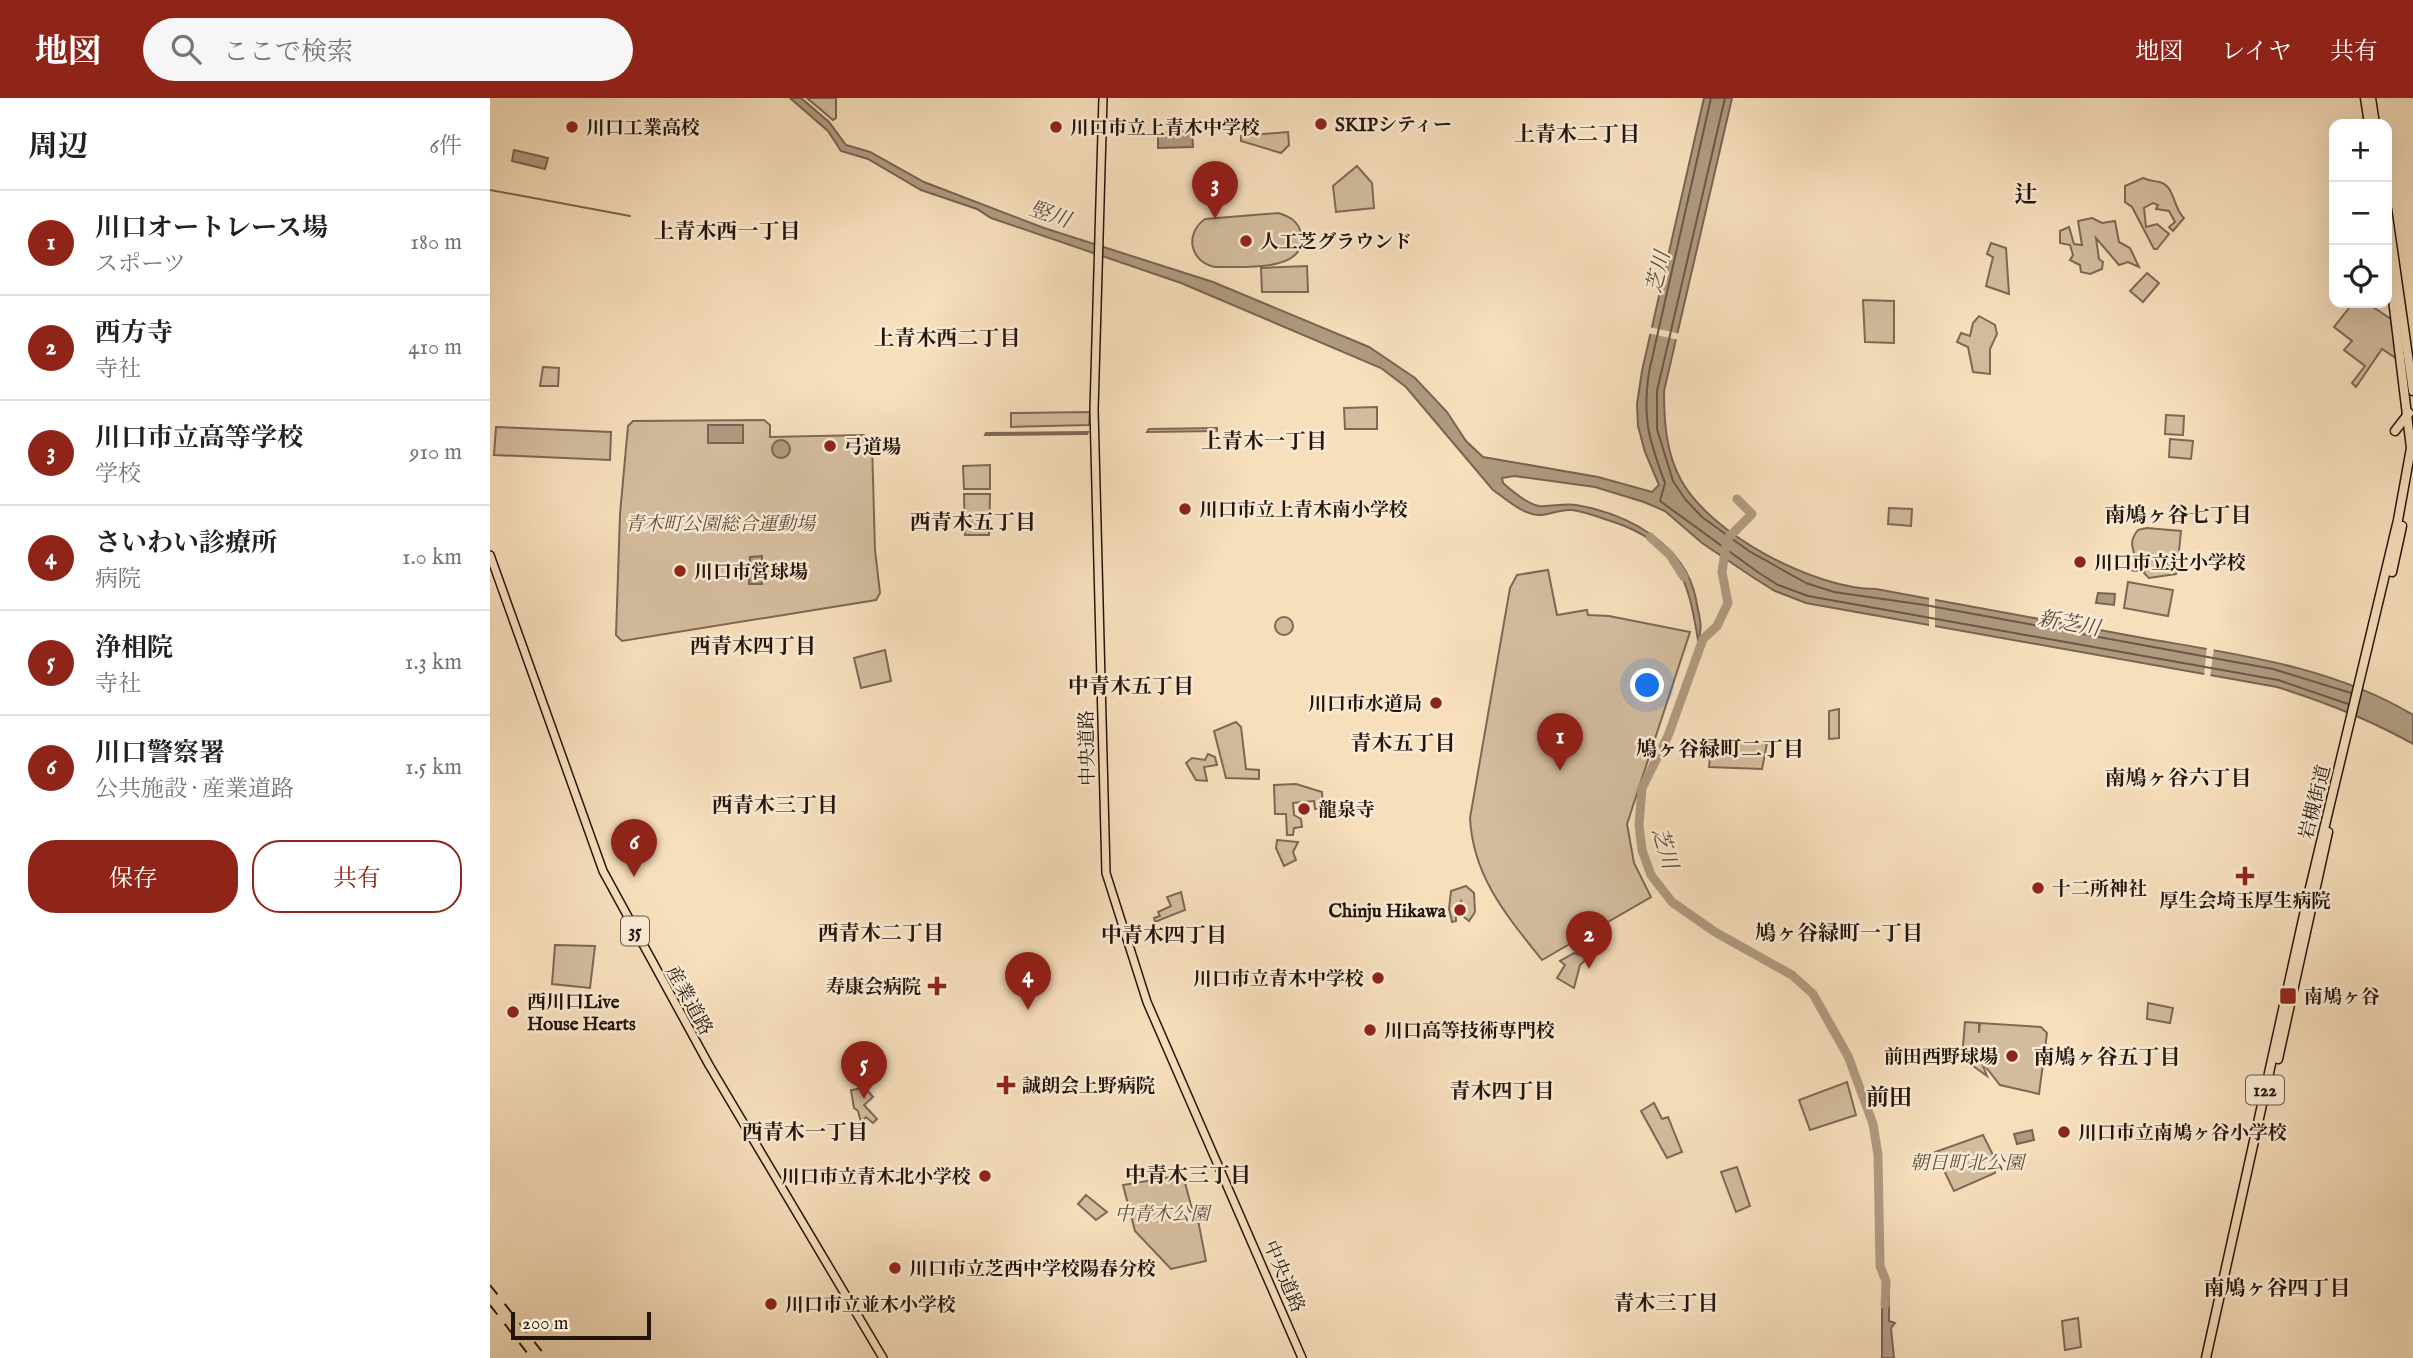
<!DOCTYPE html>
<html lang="ja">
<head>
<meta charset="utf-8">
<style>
  body { margin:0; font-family:"IM FELL English","Noto Serif JP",serif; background:#f6f6f6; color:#222 }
  .controls { position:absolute; right:21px; top:21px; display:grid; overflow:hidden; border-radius:14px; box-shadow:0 7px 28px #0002 }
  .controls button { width:63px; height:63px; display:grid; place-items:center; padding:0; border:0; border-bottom:2px solid #e0e0e0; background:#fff; color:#222; font:35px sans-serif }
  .scale { position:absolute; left:21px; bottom:18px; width:140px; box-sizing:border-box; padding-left:7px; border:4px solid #24140c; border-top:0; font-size:19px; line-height:24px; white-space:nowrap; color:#24140c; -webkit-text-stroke:5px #faead3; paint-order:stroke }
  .you { position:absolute; left:1158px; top:588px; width:24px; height:24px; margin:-18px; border:5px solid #fff; border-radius:50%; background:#1a73e8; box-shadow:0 0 0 10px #1a73e833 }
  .badge { display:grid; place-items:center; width:46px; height:46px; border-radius:50%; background:#8f2418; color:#fff; font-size:23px; font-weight:700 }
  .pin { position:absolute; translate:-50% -58px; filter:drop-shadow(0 2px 4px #0008) }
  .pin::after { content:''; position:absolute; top:37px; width:24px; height:21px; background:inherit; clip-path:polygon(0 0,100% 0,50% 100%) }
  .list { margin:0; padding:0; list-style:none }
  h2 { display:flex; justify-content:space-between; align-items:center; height:91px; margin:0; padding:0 28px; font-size:30px }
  h2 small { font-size:23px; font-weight:400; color:#767676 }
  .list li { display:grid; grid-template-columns:46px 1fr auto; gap:21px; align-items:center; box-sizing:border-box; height:105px; padding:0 28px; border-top:2px solid #e0e0e0 }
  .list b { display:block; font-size:26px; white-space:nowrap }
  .list p { margin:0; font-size:23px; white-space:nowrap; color:#767676 }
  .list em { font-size:23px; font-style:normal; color:#767676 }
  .actions { display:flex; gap:14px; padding:21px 28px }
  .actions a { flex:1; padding:16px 0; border:2px solid #8f2418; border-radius:28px; text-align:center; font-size:24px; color:#8f2418 }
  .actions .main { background:#8f2418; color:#fff }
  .icon { flex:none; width:38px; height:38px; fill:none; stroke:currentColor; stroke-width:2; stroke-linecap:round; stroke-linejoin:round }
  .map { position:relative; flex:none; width:1923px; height:1260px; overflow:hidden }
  header { display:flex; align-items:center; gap:42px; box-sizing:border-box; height:98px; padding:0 35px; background:#8f2418; color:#fff }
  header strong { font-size:33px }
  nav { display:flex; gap:38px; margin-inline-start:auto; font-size:24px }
  .search { width:490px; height:63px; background:#f6f6f6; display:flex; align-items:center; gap:18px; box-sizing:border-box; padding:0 24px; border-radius:38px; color:#767676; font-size:26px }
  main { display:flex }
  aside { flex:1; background:#fff }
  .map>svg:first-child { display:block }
  .green { fill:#d3bc9e; stroke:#7c6855; stroke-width:2 }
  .water { fill:#af9a80; stroke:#776452; stroke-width:2 }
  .pier { fill:#f7dfbc }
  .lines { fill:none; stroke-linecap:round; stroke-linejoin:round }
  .shore { stroke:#6a5746; stroke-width:2 }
  .stream { stroke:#776452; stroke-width:2 }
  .river { stroke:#af9a80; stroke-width:9 }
  .major-casing { stroke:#24140c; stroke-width:10 }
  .highway-casing { stroke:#24140c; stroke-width:11 }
  .major { stroke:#f7dfbc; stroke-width:7 }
  .highway { stroke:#f7dfbc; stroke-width:8 }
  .rail { stroke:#24140c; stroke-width:2; stroke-dasharray:12 12; stroke-linecap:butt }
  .poi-dot { fill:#8f2418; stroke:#faead3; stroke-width:2.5 }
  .labels { text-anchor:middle; stroke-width:5; stroke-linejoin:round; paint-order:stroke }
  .shield { fill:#faead3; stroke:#645448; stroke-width:2 }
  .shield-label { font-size:18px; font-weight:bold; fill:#24140c }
  .poi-label { font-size:19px; font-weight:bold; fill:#24140c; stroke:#faead3; text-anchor:start }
  .park-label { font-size:19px; font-style:italic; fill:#614f3f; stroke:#faead3 }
  .street-label { font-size:19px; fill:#24140c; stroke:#faead3 }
  .neighbourhood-label { font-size:21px; font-weight:bold; fill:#24140c; stroke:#faead3 }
  .water-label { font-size:21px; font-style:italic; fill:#5c4a3a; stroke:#faead3 }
  .quarter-label { font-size:23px; font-weight:bold; fill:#24140c; stroke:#faead3 }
</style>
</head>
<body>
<header>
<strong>地図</strong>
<div class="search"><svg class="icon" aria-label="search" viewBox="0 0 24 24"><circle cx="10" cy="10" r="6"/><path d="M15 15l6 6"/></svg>ここで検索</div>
<nav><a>地図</a><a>レイヤ</a><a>共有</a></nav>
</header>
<main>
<aside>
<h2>周辺<small>6件</small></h2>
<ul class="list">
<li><span class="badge">1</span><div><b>川口オートレース場</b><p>スポーツ</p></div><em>180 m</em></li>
<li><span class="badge">2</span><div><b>西方寺</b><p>寺社</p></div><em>410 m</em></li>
<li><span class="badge">3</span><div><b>川口市立高等学校</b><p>学校</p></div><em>910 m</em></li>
<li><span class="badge">4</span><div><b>さいわい診療所</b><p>病院</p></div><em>1.0 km</em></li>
<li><span class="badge">5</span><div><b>浄相院</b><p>寺社</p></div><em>1.3 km</em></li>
<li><span class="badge">6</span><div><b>川口警察署</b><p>公共施設 · 産業道路</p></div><em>1.5 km</em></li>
</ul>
<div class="actions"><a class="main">保存</a><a>共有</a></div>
</aside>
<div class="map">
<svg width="1923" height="1260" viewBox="0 0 1923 1260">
  <rect width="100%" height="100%" fill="#f7dfbc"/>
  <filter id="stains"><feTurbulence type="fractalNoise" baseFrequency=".00286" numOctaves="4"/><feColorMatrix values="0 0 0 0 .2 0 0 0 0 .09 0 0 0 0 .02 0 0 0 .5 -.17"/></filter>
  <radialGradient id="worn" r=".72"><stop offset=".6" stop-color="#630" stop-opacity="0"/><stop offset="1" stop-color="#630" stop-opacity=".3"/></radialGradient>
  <g class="green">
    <path d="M317,0H346V20L343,22Z"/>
    <path d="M798,34L799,47L791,55L751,43V38Z"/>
    <path d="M867,68L882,85L884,110L846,114L843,88Z"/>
    <path d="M1653,80C1660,83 1664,83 1669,84C1685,87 1683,111 1694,120L1683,133L1679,129L1685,124L1679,113L1666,111L1668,107L1663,105L1654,110L1656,129L1667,126L1679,136L1667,151H1664L1642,109L1635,104V88Z"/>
    <path d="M788,115C799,118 809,123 811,136C818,176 749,168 725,169C700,164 694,136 715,121Z"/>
    <path d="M1602,120L1612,125L1625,123L1629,144L1640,150L1649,169L1638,164L1629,167L1606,140L1609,161L1613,164L1612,171L1600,176L1591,174L1590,167L1580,162L1583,157L1580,147L1570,145V133L1579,129L1584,146L1592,147L1588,123Z"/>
    <path d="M1501,145L1516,150L1519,196L1496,188L1503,159L1497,156Z"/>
    <path d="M817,168L818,194H772L771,170Z"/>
    <path d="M1657,175L1669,185L1653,204L1640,193Z"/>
    <path d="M1373,202L1404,203V245L1375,244Z"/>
    <path d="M1863,205H1877L1901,221L1907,261L1892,251L1866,289L1862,285L1875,268L1854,252L1862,243L1844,229Z"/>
    <path d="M1489,218L1505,227L1507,236L1500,251V276L1483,274L1478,249L1467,244L1471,235L1480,238L1483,225Z"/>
    <path d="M53,269L69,270L68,288H50Z"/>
    <path d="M887,309V331H855L854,310Z"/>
    <path d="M600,314L599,327L521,329V315Z"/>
    <path d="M1676,317L1694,318L1693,337L1675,336Z"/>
    <path d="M274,322L280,327V339L374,337L382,345L385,452L390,495L386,502L132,543L126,537L130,416L138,328L143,323Z"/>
    <path d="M6,329L121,334L120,362L4,357Z"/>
    <path d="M727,330V333L657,334L659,331Z"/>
    <path d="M598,334L597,336L495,337L496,335Z"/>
    <path d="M1680,341L1703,343L1701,361L1679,359Z"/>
    <path d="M500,367V391H474L473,368Z"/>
    <path d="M474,396H500L499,437H475Z"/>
    <path d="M1399,410L1422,411L1421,428L1398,426Z"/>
    <path d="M1657,430L1691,433L1688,463L1675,464L1683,470L1688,469L1686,476L1659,480L1654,475L1660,458L1651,459L1647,473L1638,472L1645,463C1646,452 1636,447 1648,432Z"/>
    <path d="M1058,472L1067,517L1097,512L1098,517L1119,518L1200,534L1137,726L1144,765L1161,799L1052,862C1017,818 983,779 980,720L1020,490L1027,477Z"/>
    <path d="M1638,484L1683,492L1678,518L1634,510Z"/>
    <circle cx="794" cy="528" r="9"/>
    <path d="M395,552L401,583L371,590L364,560Z"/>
    <path d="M1349,611V640L1339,641V613Z"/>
    <path d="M746,624L751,629L756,671L769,672V681L736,680L724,633Z"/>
    <path d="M1222,641L1277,645L1272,671L1219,669Z"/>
    <path d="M718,656L725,659L727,667L714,669L717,683L706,682L696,665L702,660L715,662Z"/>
    <path d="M806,686L832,694L833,710L825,711L824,703L803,705L804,717L811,721L812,729L804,730L803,737H797L796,716H785L784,687Z"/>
    <path d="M787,742L808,744L803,754L806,762L794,768L786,750Z"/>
    <path d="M976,788L984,795L985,814L979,823L974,819L975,811L971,803L966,814V823L962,824L959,811L961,793Z"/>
    <path d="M691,794L695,812L665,824L664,820L670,818L668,814L681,808L677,799Z"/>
    <path d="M65,847L105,848L100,890L62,886Z"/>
    <path d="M1084,855L1098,860L1090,867L1084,890L1067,880L1075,867L1070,863Z"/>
    <path d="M1658,905L1683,910L1680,925L1657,921Z"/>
    <path d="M1475,924L1489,925V935L1490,925L1551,929L1557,935L1549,996L1510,987L1491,963L1497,978L1472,960Z"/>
    <path d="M1357,984L1366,1017L1320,1032L1309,1002Z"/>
    <path d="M380,989L377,992L383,999L374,1007L387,1021L383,1025L376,1019L371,1024L368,1013L364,1010L361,992Z"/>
    <path d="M1164,1005L1172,1021L1178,1019L1192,1054L1177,1060L1151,1013Z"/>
    <path d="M1493,1037L1503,1057L1505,1075L1464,1093L1445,1054Z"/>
    <path d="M1247,1069L1260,1108L1246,1114L1231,1074Z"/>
    <path d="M693,1077L704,1119L708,1122L716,1163L681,1171L645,1133L633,1087Z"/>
    <path d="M596,1097L617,1114L606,1122L588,1106Z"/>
    <path d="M1588,1220L1591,1249L1575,1252L1572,1223Z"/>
  </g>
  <g class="water">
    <path d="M300,0H311L339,24L356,47L380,54L434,84L554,130L723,184L879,249L925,280L957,314L976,343L993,359L1108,379L1162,394L1169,387L1155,354L1148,328L1147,306L1152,273L1214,0H1242L1174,293C1174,324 1176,355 1191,382C1221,437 1325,491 1386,491C1475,508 1564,524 1653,540C1745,556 1842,568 1923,617V646C1879,621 1835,604 1787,589L1316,505L1285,493L1264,480L1212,445L1175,413L1154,404L1105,389L1024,378L1012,380L1013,385C1022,393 1037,406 1049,408C1061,409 1074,405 1086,407C1138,416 1195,446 1206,501C1208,515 1214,529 1208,542C1198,480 1188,446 1124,424C1110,420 1097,414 1082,412C1070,411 1062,416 1051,417C1034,418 1016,401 1003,392L916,289L891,270L691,185L501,120L487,111L431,92L378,61L351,53L338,33Z"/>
    <path d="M702,33L703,49L668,50V35Z"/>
    <path d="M24,52L58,60L55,71L22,63Z"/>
    <rect x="218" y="327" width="35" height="18"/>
    <circle cx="291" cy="351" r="9"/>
    <path d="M272,458V486H259L260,459Z"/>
    <path d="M1608,495L1625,496L1624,507L1606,505Z"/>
    <path d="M1542,1032L1544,1042L1527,1046L1524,1036Z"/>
    <path d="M1392,1196H1399V1223L1405,1225L1401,1230L1404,1260H1392Z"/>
  </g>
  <g class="pier">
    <path d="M1159,229L1191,236L1189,242L1157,235Z"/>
    <path d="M1439,497L1445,498V532L1439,531Z"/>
    <path d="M1717,548L1724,549L1720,580L1714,579Z"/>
  </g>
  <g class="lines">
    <g class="shore">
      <path d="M1221,0L1159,274C1152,321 1159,342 1175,385L1170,403L1269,475L1288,487L1318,498L1788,582L1858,606"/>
      <path d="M1235,0L1167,293V331L1183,383L1195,401L1212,419L1259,453L1316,485L1344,494L1435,507L1783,571L1861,595"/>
    </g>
    <path class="stream" d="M0,92L140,118"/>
    <g class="river">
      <path d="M1160,439L1180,457L1194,479"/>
      <path d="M1237,441L1262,416L1247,401"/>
      <path d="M1236,447L1232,474L1238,505L1227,528L1213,541L1178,638L1152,690L1149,727L1152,752L1161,777L1182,804L1225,834L1302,877L1323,896L1341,928L1358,958L1383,1026L1388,1057L1390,1168L1396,1183L1395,1207"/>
    </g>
    <defs>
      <g id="major">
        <path d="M613,0L604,312L616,775L657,904L812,1260"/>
        <path d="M0,457L113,773L219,967L393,1260"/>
      </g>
      <g id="highway">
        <path d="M1875,0L1879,26"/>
        <path d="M1881,0L1885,26"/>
        <path d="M1897,111L1923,293"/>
        <path d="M1905,333L1919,315"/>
        <path d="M1902,474L1912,428"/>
        <path d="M1788,961L1838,734"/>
        <path d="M1716,1260L1819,794L1908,422L1921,350L1897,152"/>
      </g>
    </defs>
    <use href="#major" class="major-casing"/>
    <use href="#highway" class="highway-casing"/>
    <use href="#major" class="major"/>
    <use href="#highway" class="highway"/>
    <g class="rail">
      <path d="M0,1187L57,1260"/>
      <path d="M0,1207L41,1260"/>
    </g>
  </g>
  <g class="poi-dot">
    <circle cx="831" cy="26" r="7"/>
    <circle cx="82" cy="29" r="7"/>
    <circle cx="566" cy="29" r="7"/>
    <circle cx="756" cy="143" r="7"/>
    <circle cx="340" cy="348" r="7"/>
    <circle cx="695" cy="411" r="7"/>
    <circle cx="1590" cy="464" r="7"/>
    <circle cx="190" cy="473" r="7"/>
    <circle cx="946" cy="605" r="7"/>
    <circle cx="814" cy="711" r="7"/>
    <path d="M1751.5 767.5h7v7h7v7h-7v7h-7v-7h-7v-7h7z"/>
    <circle cx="1548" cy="790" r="7"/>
    <circle cx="970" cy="812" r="7"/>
    <circle cx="888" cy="880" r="7"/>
    <path d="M443.5 877.5h7v7h7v7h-7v7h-7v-7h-7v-7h7z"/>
    <rect x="1789" y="889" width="18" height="18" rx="3.5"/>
    <circle cx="23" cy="914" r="7"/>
    <circle cx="880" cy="932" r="7"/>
    <circle cx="1522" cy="958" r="7"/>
    <path d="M512.5 976.5h7v7h7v7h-7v7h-7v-7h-7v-7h7z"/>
    <circle cx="1574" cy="1034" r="7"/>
    <circle cx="495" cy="1078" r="7"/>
    <circle cx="405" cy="1170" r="7"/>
    <circle cx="281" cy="1206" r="7"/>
  </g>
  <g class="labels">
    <g class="shield">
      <rect x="131" y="818.5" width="28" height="29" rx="5"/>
      <rect x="1756" y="977.5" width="38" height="29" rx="5"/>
    </g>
    <g class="shield-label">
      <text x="145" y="839">35</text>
      <text x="1775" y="998">122</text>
    </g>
    <g class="poi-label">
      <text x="845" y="33">SKIPシティー</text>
      <text x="96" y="36">川口工業高校</text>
      <text x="580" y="36">川口市立上青木中学校</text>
      <text x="770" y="150">人工芝グラウンド</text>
      <text x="354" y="355">弓道場</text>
      <text x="709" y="418">川口市立上青木南小学校</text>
      <text x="1604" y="471">川口市立辻小学校</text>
      <text x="204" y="480">川口市営球場</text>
      <text x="932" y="612" text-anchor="end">川口市水道局</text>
      <text x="828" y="718">龍泉寺</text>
      <text x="1562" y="797">十二所神社</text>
      <text x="1755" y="809" text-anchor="middle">厚生会埼玉厚生病院</text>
      <text x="956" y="819" text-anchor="end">Chinju Hikawa</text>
      <text x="874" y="887" text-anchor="end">川口市立青木中学校</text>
      <text x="431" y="895" text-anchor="end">寿康会病院</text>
      <text x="1814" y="905">南鳩ヶ谷</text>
      <text x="37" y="910">西川口Live<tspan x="37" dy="22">House Hearts</tspan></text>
      <text x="894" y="939">川口高等技術専門校</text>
      <text x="1508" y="965" text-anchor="end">前田西野球場</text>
      <text x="532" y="994">誠朗会上野病院</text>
      <text x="1588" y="1041">川口市立南鳩ヶ谷小学校</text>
      <text x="481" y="1085" text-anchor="end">川口市立青木北小学校</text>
      <text x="419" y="1177">川口市立芝西中学校陽春分校</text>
      <text x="295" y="1213">川口市立並木小学校</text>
    </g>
    <g class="park-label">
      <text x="230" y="432">青木町公園総合運動場</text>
      <text x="1477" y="1071">朝日町北公園</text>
      <text x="672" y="1122">中青木公園</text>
    </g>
    <g class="street-label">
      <text transform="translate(596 650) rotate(-91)" y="7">中央道路</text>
      <text transform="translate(1824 704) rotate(-76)" y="7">岩槻街道</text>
      <text transform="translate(200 902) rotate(61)" y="7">産業道路</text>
      <text transform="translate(795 1178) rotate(67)" y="7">中央道路</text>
    </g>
    <g class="neighbourhood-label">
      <text x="1087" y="43">上青木二丁目</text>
      <text x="237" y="140">上青木西一丁目</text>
      <text x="457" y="247">上青木西二丁目</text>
      <text x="774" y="350">上青木一丁目</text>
      <text x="1688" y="424">南鳩ヶ谷七丁目</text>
      <text x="483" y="431">西青木五丁目</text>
      <text x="263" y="555">西青木四丁目</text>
      <text x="641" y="595">中青木五丁目</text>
      <text x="913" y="652">青木五丁目</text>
      <text x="1230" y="658">鳩ヶ谷緑町二丁目</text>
      <text x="1688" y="687">南鳩ヶ谷六丁目</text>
      <text x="285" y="714">西青木三丁目</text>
      <text x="391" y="842">西青木二丁目</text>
      <text x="1349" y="842">鳩ヶ谷緑町一丁目</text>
      <text x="674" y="844">中青木四丁目</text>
      <text x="1617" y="966">南鳩ヶ谷五丁目</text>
      <text x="1012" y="1000">青木四丁目</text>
      <text x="315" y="1041">西青木一丁目</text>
      <text x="698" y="1084">中青木三丁目</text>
      <text x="1787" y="1197">南鳩ヶ谷四丁目</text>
      <text x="1176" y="1212">青木三丁目</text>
    </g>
    <g class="water-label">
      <text transform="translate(560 116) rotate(19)" y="7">竪川</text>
      <text transform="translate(1168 174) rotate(-77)" y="7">芝川</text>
      <text transform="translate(1579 525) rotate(10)" y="7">新芝川</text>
      <text transform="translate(1175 750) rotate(73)" y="7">芝川</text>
    </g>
    <g class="quarter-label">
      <text x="1536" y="104">辻</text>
      <text x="1399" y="1007">前田</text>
    </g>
  </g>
  <rect width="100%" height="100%" filter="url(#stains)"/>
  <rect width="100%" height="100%" fill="url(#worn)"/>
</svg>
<div class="controls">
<button>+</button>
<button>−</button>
<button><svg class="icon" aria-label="locate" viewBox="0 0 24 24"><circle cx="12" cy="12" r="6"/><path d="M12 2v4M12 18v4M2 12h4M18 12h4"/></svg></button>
</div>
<div class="scale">200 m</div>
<div class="you"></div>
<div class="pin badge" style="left:1070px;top:673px">1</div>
<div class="pin badge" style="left:1099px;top:871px">2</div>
<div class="pin badge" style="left:725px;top:121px">3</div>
<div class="pin badge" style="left:538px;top:912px">4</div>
<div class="pin badge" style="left:374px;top:1001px">5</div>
<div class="pin badge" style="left:144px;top:779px">6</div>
</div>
</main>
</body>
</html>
